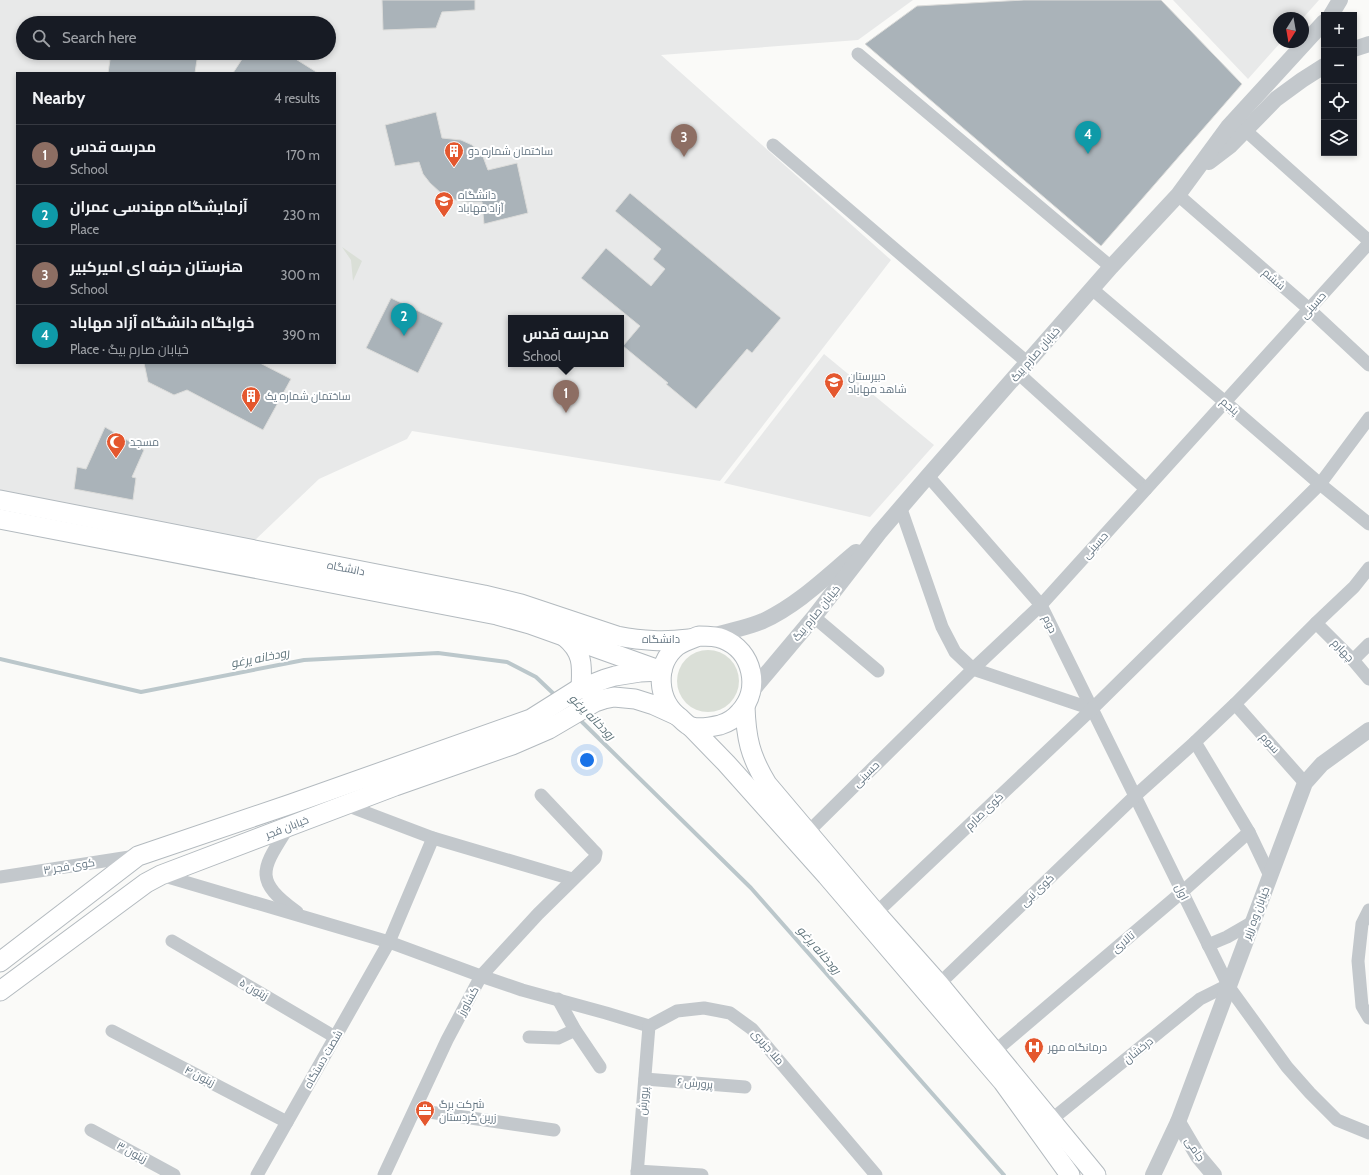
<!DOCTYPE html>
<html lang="en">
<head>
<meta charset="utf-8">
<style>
  body { margin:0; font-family:Cabin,Cairo,sans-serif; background:#20242c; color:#f1f3f6 }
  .controls { position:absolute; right:12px; top:12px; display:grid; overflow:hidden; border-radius:0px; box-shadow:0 2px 6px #0003 }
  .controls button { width:36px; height:36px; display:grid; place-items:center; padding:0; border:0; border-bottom:1px solid #363941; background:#171b24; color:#f1f3f6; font:20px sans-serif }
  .compass { position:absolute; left:1273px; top:12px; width:36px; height:36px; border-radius:50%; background:#171b24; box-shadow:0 2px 6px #0003; rotate:191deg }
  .you { position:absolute; left:587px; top:760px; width:14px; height:14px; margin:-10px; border:3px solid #fff; border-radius:50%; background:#1a73e8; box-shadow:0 0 0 6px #1a73e833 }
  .badge { display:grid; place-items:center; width:26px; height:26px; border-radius:50%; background:#e4572e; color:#fff; font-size:13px; font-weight:700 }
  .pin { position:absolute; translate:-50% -33px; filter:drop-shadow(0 1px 2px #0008) }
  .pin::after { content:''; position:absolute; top:21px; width:14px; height:12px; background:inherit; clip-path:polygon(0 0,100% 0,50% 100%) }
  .popup { position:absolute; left:508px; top:315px; width:116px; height:52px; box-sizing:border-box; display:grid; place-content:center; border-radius:0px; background:#171b24; filter:drop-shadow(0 1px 3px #0005); font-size:13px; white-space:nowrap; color:#9ea1a6 }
  .popup b { font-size:15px; color:#f1f3f6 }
  .popup::after { content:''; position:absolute; left:50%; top:100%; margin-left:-8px; border:8px solid transparent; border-top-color:#171b24 }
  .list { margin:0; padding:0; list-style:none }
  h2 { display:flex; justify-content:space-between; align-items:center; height:52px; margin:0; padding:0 16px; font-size:17px }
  h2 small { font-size:13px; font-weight:400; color:#9ea1a6 }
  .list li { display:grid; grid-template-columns:26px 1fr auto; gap:12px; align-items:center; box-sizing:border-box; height:60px; padding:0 16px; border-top:1px solid #363941 }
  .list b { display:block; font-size:15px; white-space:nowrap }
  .list p { margin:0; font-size:13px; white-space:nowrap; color:#9ea1a6 }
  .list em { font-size:13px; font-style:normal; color:#9ea1a6 }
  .icon { flex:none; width:22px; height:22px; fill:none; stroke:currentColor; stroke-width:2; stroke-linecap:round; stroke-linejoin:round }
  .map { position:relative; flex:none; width:1369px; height:1175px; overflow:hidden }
  .search { position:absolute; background:#171b24; box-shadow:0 2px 6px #0003; left:16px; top:16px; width:320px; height:44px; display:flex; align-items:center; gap:10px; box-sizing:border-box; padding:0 14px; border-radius:22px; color:#9ea1a6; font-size:15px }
  .panel { position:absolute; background:#171b24; box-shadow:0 2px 6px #0003; left:16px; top:72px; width:320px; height:292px; border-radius:0px }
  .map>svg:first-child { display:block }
  .built { fill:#e8e9e9; fill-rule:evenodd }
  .green { fill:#dadfd7 }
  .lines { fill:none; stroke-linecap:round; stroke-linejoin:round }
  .stream { stroke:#bbc7cb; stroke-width:4 }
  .building { fill:#aab3b9; stroke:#dcdcda }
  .secondary-casing { stroke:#b3babf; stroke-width:21 }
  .minor { stroke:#c3c8cc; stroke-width:13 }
  .tertiary { stroke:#c3c8cc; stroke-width:16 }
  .secondary { stroke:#fff; stroke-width:19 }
  .labels { text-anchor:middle; stroke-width:4; stroke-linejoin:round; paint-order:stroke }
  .poi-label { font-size:11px; fill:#657683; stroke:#fff; text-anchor:start }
  .street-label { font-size:11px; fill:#657683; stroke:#fff }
  .water-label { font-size:12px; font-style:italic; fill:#60757c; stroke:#fff }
</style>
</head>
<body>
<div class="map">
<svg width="1369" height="1175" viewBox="0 0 1369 1175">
  <rect width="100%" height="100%" fill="#fafaf8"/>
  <g class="built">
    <path d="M0,0H913L858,40L661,55L891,260L720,481L412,431L407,439L319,479L253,542L0,493ZM23,23H329V53H23ZM17,73H335V363H17ZM511,318H621V364H511Z"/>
    <path d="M1173,0H1319L1303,18H1279V42H1281L1248,79Z"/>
    <path d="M824,354L934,445L870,517L724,483Z"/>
  </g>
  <g class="green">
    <path d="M342,247L362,261L353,281L351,260Z"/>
    <circle cx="708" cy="681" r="31"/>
  </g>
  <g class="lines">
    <g class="stream">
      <path d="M0,659L141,692L304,660L438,653L507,662L536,677L556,696"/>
      <path d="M578,718L751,888L1004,1175"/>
    </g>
  </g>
  <g class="building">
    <path d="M382,0H475V10L442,12L436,28L383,30Z"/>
    <path d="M1024,0H1161L1242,84L1101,246L865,44L917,6Z"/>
    <path d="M111,53H198L195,73H108Z"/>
    <path d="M246,53H286L318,73H233Z"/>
    <path d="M436,112L442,138L461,140L472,145L482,154L488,170L517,163L528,213L484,224L482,202H467L455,200L442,194L430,183L423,174L419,162L395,166L385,125Z"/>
    <path d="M630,193L781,318L752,353L747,349L696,409L666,384L668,383L623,346L640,326L581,278L606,248L651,286L665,269L653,259L661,249L615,211Z"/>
    <path d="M391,298L443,323L418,373L366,348Z"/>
    <path d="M144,363H260L291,379L263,430L187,390L174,395L148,382Z"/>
    <path d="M105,427L144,450L132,477L136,478L133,500L74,489L77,467L86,469Z"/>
  </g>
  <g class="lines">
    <defs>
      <g id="secondary">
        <path d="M0,500L484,595L521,604L617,636C644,641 663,642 689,639"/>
        <path d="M0,519L497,615L530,624L653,668"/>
        <path d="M699,636C707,636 716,636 723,639C753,651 761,689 740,712C735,718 727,723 720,725C711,727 700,729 692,727C688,726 683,721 680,718C657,701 654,665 677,646C684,641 691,639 699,636Z"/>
        <path d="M565,637C584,653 582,666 581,689"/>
        <path d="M745,706C746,738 750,756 767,784L876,913L939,984L1096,1175"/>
        <path d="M691,727L726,763L827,876L1003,1082L1070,1175"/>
        <path d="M0,962L138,856L291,804L531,719L577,690L605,679L615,676L640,672L662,671"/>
        <path d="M0,991L146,883L161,875L395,786L512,745L549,729L595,702L604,699L614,697L635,699L654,705L676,715"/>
      </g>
    </defs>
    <use href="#secondary" class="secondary-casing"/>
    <g class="minor">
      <path d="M858,54L1111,267"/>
      <path d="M1245,130L1369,241"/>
      <path d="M773,145L1028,363"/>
      <path d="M1178,195L1309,309L1369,365"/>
      <path d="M1092,289L1225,402L1320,484L1369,524"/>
      <path d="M1018,373L1146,489"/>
      <path d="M928,476L1041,605L1229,987L1287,1067L1310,1093L1337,1120L1369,1133"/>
      <path d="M901,509L942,627L955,652L973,669L1092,709"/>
      <path d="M814,617L878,671"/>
      <path d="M1316,623L1353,660L1369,679"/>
      <path d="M1353,660L1369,644"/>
      <path d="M1235,704L1305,783"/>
      <path d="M1195,742L1249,832L1270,876"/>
      <path d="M346,805L433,838L572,879"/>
      <path d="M289,826C263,868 251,879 297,912"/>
      <path d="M807,833L973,669L1041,605L1369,243"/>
      <path d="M161,875L389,942L481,976L522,990L606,1013L649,1026L677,1011L704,1008L730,1013L752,1029L876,1175"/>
      <path d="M0,877L136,856"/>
      <path d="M1369,910L1362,924L1358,961L1362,1006L1369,1018"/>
      <path d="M876,913L1092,709L1320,484L1369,418"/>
      <path d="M172,941L335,1037"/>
      <path d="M1208,945L1227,937L1253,922"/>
      <path d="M939,984L1135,796L1195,742L1235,704L1316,623L1354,587L1369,568"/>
      <path d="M558,999L575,1030L600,1067"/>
      <path d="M112,1031L287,1122"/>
      <path d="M529,1037L558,1038L575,1030"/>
      <path d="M995,1051L1182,892L1249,832"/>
      <path d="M645,1079L745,1087"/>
      <path d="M415,1110L554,1130"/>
      <path d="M1051,1120L1200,999L1228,985"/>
      <path d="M91,1130L174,1175"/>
      <path d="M637,1171L702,1175"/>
      <path d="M257,1175L389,942L433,838"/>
      <path d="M384,1175L447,1040L481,976L538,914L595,858L596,853L592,849L541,795"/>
      <path d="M637,1175L649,1026"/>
    </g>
    <g class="tertiary">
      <path d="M1331,15L1340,0"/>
      <path d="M1354,49L1369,44"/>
      <path d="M1209,162L1230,146L1276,99L1302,80L1324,66"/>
      <path d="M710,636C728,632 746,628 763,621C798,605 827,576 856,552"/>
      <path d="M751,692L814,617L879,533L928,476L1111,267L1178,195L1228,127L1324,22"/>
      <path d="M1178,1122L1198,1156L1214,1175"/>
      <path d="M1153,1175L1178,1122L1305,783L1322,764L1369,730"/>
    </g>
    <use href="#secondary" class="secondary"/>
  </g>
  <defs>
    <symbol id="building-pin" viewBox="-11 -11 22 30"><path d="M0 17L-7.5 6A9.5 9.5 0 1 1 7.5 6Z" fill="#e4572e" stroke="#fff"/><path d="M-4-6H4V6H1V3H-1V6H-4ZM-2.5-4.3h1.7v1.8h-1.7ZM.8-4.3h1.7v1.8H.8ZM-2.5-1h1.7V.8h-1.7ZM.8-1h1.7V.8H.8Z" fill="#fff"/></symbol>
    <symbol id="university-pin" viewBox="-11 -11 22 30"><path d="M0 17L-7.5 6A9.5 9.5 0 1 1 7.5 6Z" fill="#e4572e" stroke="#fff"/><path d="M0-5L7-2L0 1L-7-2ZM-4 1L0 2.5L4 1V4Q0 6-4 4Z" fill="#fff"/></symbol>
    <symbol id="school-pin" viewBox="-11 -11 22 30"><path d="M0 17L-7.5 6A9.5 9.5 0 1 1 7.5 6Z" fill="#e4572e" stroke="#fff"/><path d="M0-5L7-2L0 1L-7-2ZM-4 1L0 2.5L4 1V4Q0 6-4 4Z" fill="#fff"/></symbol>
    <symbol id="mosque-pin" viewBox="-11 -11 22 30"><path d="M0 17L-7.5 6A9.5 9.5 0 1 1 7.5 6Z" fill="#e4572e" stroke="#fff"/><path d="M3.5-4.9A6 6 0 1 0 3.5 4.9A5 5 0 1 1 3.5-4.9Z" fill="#fff"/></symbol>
    <symbol id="hospital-pin" viewBox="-11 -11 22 30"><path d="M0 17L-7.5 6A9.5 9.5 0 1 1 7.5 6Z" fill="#e4572e" stroke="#fff"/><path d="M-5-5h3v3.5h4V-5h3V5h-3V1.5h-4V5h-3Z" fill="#fff"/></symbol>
    <symbol id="office-pin" viewBox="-11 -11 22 30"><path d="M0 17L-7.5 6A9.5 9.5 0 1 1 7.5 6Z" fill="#e4572e" stroke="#fff"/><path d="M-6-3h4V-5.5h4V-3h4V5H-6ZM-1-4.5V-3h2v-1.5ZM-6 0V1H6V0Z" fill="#fff"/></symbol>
  </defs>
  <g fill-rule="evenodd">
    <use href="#building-pin" x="443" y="140" width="22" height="30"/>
    <use href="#university-pin" x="433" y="190" width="22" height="30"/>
    <use href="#school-pin" x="823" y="371" width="22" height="30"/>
    <use href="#building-pin" x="240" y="385" width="22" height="30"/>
    <use href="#mosque-pin" x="105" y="431" width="22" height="30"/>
    <use href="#hospital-pin" x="1023" y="1036" width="22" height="30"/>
    <use href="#office-pin" x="414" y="1099" width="22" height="30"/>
  </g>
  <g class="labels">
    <g class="poi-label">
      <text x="468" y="155">ساختمان شماره دو</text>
      <text x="458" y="199">دانشگاه<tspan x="458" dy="13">آزاد مهاباد</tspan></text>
      <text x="848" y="380">دبیرستان<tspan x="848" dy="13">شاهد مهاباد</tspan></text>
      <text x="265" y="400">ساختمان شماره یک</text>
      <text x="130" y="446">مسجد</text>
      <text x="1048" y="1051">درمانگاه مهر</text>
      <text x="439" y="1108">شرکت برگ<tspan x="439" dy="13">زرین کردستان</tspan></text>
    </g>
    <g class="street-label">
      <text transform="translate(1274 279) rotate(41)" y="4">ششم</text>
      <text transform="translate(1313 305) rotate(-48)" y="4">حسینی</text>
      <text transform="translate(1035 354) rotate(-49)" y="4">خیابان صارم بیگ</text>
      <text transform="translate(1230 406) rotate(41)" y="4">پنجم</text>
      <text transform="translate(1095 545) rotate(-48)" y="4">حسینی</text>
      <text transform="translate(346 568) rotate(11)" y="4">دانشگاه</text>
      <text transform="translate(816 613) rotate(-51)" y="4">خیابان صارم بیگ</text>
      <text transform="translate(1050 624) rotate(64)" y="4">دوم</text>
      <text x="661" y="643">دانشگاه</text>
      <text transform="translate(1343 650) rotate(46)" y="4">چهارم</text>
      <text transform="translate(1270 743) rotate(48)" y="4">سوم</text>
      <text transform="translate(866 774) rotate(-45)" y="4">حسینی</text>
      <text transform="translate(984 811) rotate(-44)" y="4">کوی صارم</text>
      <text transform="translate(287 827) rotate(-21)" y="4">خیابان فجر</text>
      <text transform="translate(69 866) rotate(-9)" y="4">کوی فجر ۳</text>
      <text transform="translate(1037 890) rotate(-44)" y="4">کوی نبی</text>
      <text transform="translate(1182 892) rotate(64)" y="4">اول</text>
      <text transform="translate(1256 913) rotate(-69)" y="4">خیابان وه رزیر</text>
      <text transform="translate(1123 942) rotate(-41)" y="4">تالاری</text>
      <text transform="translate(254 989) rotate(30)" y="4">زیتون ۵</text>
      <text transform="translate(468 1001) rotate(-61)" y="4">کشاورز</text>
      <text transform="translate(768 1047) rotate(49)" y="4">ملا جزیری</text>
      <text transform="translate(1138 1050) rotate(-39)" y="4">درخشان</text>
      <text transform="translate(323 1059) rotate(-60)" y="4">شصت دستگاه</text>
      <text transform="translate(200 1076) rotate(27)" y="4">زیتون ۴</text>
      <text transform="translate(695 1083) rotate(5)" y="4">پرورش ۶</text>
      <text transform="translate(643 1101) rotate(-85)" y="4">پرورش</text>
      <text transform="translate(1195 1149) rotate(56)" y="4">جامی</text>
      <text transform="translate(132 1152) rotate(28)" y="4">زیتون ۳</text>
    </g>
    <g class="water-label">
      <text transform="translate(260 658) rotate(-11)" y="4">رودخانه یرغو</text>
      <text transform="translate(592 717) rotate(45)" y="4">رودخانه یرغو</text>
      <text transform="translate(819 950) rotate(49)" y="4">رودخانه یرغو</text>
    </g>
  </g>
</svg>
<div class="controls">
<button>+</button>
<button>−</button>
<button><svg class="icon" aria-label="locate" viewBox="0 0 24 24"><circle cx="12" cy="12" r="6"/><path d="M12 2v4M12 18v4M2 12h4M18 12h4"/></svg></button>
<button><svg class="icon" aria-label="layers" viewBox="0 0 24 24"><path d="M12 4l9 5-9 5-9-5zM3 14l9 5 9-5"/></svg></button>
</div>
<svg class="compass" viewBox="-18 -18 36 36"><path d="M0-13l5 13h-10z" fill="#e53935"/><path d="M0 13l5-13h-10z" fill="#9ea1a6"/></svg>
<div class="you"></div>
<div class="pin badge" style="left:566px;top:413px;background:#8d6e63">1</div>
<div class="popup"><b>مدرسه قدس</b>School</div>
<div class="pin badge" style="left:404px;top:336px;background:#0f9aa8">2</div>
<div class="pin badge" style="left:684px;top:157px;background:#8d6e63">3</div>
<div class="pin badge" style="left:1088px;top:154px;background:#0f9aa8">4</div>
<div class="search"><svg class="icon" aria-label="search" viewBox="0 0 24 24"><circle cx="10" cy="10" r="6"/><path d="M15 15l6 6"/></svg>Search here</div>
<section class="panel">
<h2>Nearby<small>4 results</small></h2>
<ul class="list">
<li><span class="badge" style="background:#8d6e63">1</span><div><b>مدرسه قدس</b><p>School</p></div><em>170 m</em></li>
<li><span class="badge" style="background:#0f9aa8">2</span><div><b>آزمایشگاه مهندسی عمران</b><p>Place</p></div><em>230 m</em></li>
<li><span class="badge" style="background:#8d6e63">3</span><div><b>هنرستان حرفه ای امیرکبیر</b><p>School</p></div><em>300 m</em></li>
<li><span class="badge" style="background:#0f9aa8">4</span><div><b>خوابگاه دانشگاه آزاد مهاباد</b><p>Place · خیابان صارم بیگ</p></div><em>390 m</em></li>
</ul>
</section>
</div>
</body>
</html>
